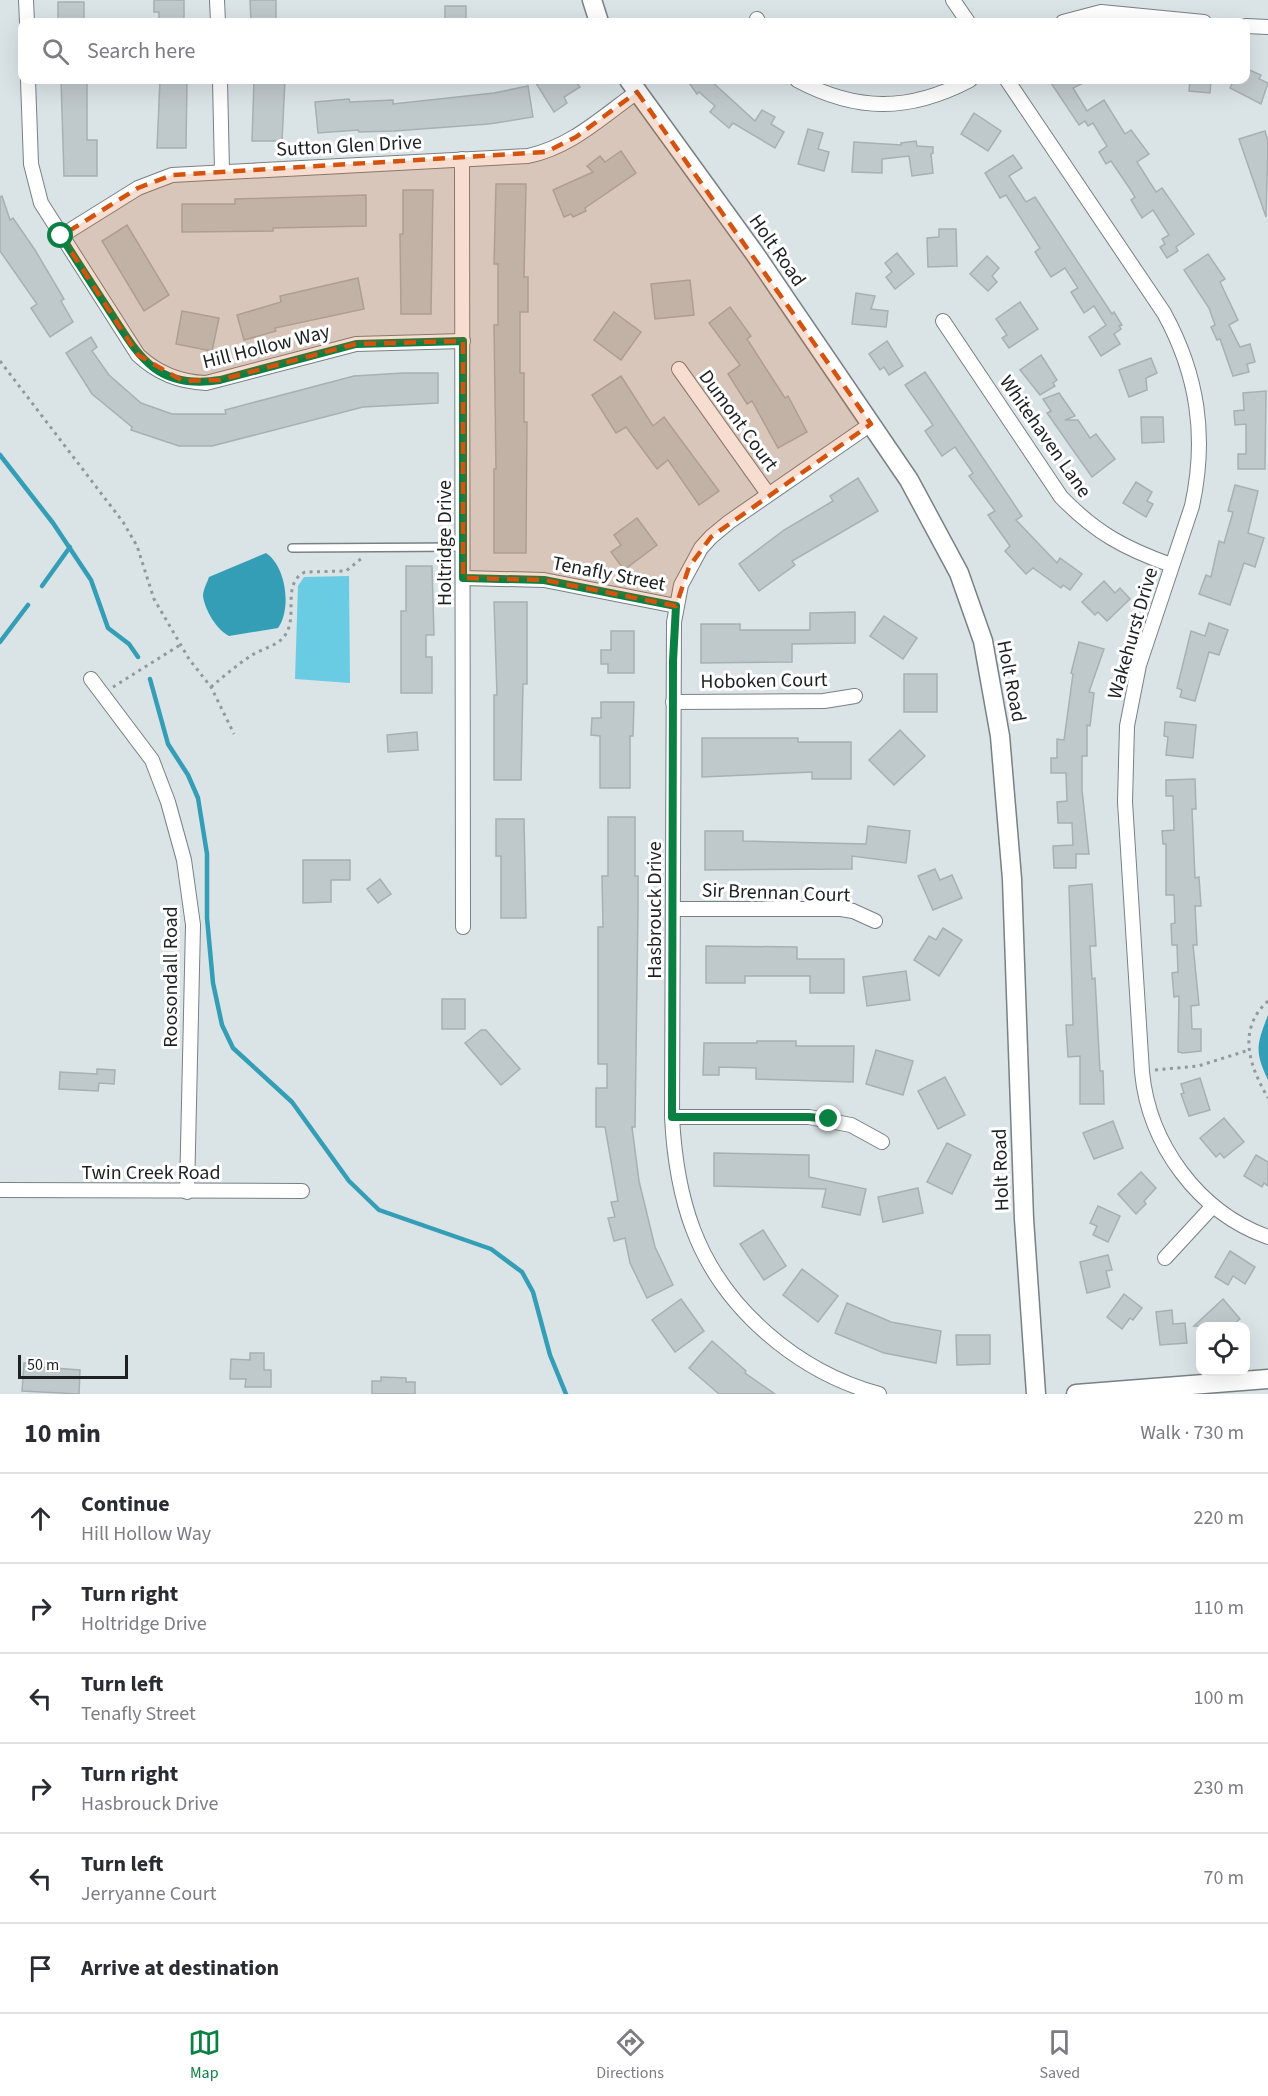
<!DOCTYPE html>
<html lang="en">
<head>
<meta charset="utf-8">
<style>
  body { margin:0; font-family:"Source Sans 3",sans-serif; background:#f7f7f7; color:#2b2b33 }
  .controls { position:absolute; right:18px; bottom:18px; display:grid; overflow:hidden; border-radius:12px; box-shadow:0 6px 24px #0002 }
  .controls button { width:54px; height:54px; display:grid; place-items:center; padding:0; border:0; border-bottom:2px solid #e1e1e2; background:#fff; color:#2b2b33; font:30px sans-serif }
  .scale { position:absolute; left:18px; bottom:15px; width:110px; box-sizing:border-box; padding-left:6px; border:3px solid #1e2122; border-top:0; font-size:16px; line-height:21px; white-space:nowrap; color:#1e2122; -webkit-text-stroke:4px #fff; paint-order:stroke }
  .stop { position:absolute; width:18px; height:18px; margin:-14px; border:4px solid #0b8043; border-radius:50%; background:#fff }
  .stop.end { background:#0b8043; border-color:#fff; box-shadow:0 2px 6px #0008 }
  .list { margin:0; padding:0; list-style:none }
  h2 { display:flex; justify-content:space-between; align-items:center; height:78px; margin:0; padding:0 24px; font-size:26px }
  h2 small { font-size:20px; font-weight:400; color:#7c7c81 }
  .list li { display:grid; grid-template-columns:39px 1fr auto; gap:18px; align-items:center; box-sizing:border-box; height:90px; padding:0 24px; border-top:2px solid #e1e1e2 }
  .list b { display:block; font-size:22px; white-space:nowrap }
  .list p { margin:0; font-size:20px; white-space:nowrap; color:#7c7c81 }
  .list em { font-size:20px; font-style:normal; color:#7c7c81 }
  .icon { flex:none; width:33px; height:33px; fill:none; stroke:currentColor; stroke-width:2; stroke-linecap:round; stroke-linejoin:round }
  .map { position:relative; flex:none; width:1268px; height:1394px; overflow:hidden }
  .search { position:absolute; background:#fff; box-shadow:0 6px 24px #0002; left:18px; right:18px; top:18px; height:66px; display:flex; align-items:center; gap:15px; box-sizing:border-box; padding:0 21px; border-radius:12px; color:#7c7c81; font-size:22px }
  .sheet { height:618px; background:#fff }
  nav { display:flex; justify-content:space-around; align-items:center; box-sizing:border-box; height:84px; border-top:2px solid #e1e1e2; background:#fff; font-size:16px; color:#7c7c81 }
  nav a { display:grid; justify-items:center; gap:3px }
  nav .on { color:#0b8043 }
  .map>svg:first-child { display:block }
  .green { fill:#6acce3 }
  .water { fill:#339eb5 }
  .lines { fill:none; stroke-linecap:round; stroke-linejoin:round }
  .stream { stroke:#339eb5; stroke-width:4.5 }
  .building { fill:#bfc8cb; stroke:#a7b0b2; stroke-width:1.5 }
  .service-casing { stroke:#788183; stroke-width:10 }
  .minor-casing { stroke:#788183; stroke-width:16 }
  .tertiary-casing { stroke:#788183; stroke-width:21 }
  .path { stroke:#92999b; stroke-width:3; stroke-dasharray:3 4.5; stroke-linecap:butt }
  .service { stroke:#fff; stroke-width:7 }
  .minor { stroke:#fff; stroke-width:14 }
  .tertiary { stroke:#fff; stroke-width:18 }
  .route { stroke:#0b8043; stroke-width:8 }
  .marked { fill:#d4530e; fill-opacity:0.2; stroke:#d4530e; stroke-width:4.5; stroke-dasharray:12 8; stroke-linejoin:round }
  .labels { text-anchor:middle; stroke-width:6; stroke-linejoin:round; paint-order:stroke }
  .street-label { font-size:20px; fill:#1e2122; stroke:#fff }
</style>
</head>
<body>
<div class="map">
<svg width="1268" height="1394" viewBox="0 0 1268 1394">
  <rect width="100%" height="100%" fill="#dae3e6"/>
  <path class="green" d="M349,576L350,683L295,679L298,586L304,577Z"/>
  <g class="water">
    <path d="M266,553C286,566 292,609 278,628L229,636C216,629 205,610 203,596C203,590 207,583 209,577Z"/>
    <path d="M1268,1015V1080C1254,1051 1257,1044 1268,1015Z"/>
  </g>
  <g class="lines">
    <g class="stream">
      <path d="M0,455L53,523L91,580L108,628L129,644L138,657"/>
      <path d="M42,586L70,547"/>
      <path d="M0,642L28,605"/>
      <path d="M150,679L168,744L188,775L198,798L207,854V918L213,983L222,1025L233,1048L292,1102L349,1181L379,1210L491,1249L522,1272L533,1292L550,1355L566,1394"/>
    </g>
  </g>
  <g class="building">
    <path d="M154,0H184V22H159V12H154Z"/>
    <path d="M250,0H276V22H251Z"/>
    <rect x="58" y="2" width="26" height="20"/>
    <rect x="445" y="6" width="21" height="16"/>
    <path d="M1245,68L1261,75L1259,79L1268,83L1261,104L1230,88L1234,80H1245Z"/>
    <path d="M61,80H87V140H97V176H64Z"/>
    <path d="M160,80H187L186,148H157Z"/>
    <path d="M254,80H285L282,141H252Z"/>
    <path d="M534,80H575L580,87L564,97L567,103L554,112Z"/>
    <path d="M687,80H710L755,121L762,110L775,117L771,124L784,132L775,148L733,123L729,128L710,112L715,106L699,92L697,94Z"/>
    <path d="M1049,80H1089L1073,88L1087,111L1104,100L1125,134L1131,130L1149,154L1137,162L1156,192L1162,188L1194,234L1176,247L1178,251L1167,258L1160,247L1165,244L1162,239L1169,235L1153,210L1142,218L1131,200L1135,197L1130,189L1111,161L1106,164L1099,152L1107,146L1093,123L1088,126L1085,121L1079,125Z"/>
    <path d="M1190,80H1211L1210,93L1189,91Z"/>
    <path d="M528,86L533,117L489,124L394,131L359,132L358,130L318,133L315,102L349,99L350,102L393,100V104L494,93Z"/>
    <path d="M974,113L1001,131L988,151L961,134Z"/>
    <path d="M808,129L823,133L818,149L829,152L824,171L798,164Z"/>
    <path d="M1265,131L1268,141L1266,217L1239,139Z"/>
    <path d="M916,141L917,146L933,147V153L931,154L933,173L912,176L909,156L882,159V173L852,172L854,142L901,145V143Z"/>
    <path d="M621,151L636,173L585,208L586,211L573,217L571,214L564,217L553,190L593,172L587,166L600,156L605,162Z"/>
    <path d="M1013,155L1022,168L1009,176L1026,202L1035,197L1112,314L1114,312L1122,325L1119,326L1121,329L1114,334L1120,344L1101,356L1089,337L1106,325L1094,306L1084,313L1071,292L1078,288L1065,268L1051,277L1035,252L1040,248L1006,195L1000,198L985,173Z"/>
    <path d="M496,184H526L524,277H528V312H520V373H524V422H527L526,553H494V469H496L494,325H498V264H494Z"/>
    <path d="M403,190H433L431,314H401L400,234H403Z"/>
    <path d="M366,195V226L273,228V231L182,232V204H235V199Z"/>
    <path d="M2,196L10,220L13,218L35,250L64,299L61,301L73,322L50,337L31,308L37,304L0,251V197Z"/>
    <path d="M127,225L169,295L144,311L102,241Z"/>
    <path d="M939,229H956L957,266L928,267L927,238L939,237Z"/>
    <path d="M897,253L914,274L895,289L886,277L892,272L885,263Z"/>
    <path d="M1208,254L1225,279L1220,282L1238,320L1229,325L1240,347L1250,344L1255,362L1247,364L1249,372L1233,376L1220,339L1217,340L1211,327L1215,325L1209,308L1184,270Z"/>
    <path d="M987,256L999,268L992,276L997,282L988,291L970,274Z"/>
    <path d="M358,278L364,309L275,328L276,331L244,340L237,315L281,302L280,296Z"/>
    <path d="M690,280L694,315L655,319L651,284Z"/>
    <path d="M856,293L875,296L871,309L888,311L886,327L852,324Z"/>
    <path d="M1020,302L1038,329L1009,348L1002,338L1007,335L996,319Z"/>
    <path d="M730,307L751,336L747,339L785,398L788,396L807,432L778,448L752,401L747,404L728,374L740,365L709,323Z"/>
    <path d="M182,311L219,318L212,351L176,344Z"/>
    <path d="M614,312L641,332L621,360L594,340Z"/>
    <path d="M91,337L97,347L92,351L109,375L141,403L172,414H226L225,410L354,376L403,373H438V403L363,407L212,446H179L131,430L132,427L92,394L66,353Z"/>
    <path d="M887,341L903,366L889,375L884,367L880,370L869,354Z"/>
    <path d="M1041,355L1057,380L1053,383L1055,386L1040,395L1020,370Z"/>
    <path d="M1151,358L1157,373L1146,378L1147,390L1129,397L1119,370Z"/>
    <path d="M925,372L1022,516L1016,520L1057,563L1060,558L1082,574L1070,590L1063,585L1061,588L1033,568L1026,574L1005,551L1010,546L988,515L995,511L969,476L973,473L955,447L942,456L925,431L933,425L905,385Z"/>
    <path d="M621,376L653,426L664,417L719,491L699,505L668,460L657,469L626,427L616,433L592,395Z"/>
    <path d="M1266,391L1265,469H1238V454H1246V424L1235,425L1234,411L1244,410L1243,393Z"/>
    <path d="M1059,393L1075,416L1065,420H1078L1090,438L1096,434L1115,459L1092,477L1047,413L1051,411L1043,399Z"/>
    <path d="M1141,417H1163L1164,442L1142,443Z"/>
    <path d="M858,478L878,511L792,561L795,565L759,591L739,564L784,530L833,501L830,496Z"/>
    <path d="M1136,482L1152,492L1147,501L1153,504L1146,517L1123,503Z"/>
    <path d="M1235,485L1258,491L1248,533L1264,538L1255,567L1244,563L1230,605L1199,594L1206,575L1211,577L1219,541L1224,543L1233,512L1228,511Z"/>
    <path d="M637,518L657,545L624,570L611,552L621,545L614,535Z"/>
    <path d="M406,566H432L434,635H426V657H432V693H401V611H406Z"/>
    <path d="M1104,581L1115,593L1120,588L1130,599L1107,621L1098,612L1095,615L1082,602Z"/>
    <path d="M494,602H527V684H523L521,780H494V695H497Z"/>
    <path d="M855,612V643L792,644V662L701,663V624H740V630H810V613Z"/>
    <path d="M884,616L917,638L903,659L870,636Z"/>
    <path d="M1209,623L1228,630L1219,655L1209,652L1195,701L1180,697L1182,690L1177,688L1191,631L1205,636Z"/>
    <path d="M611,631H634V673H608V664H601V650H611Z"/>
    <path d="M1079,642L1104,649L1089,692L1094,693L1090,726L1087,725V756H1082V790L1089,854H1076V868H1054L1053,846L1073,845L1072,823H1058L1057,802L1067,801L1066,773H1051V758H1057V739L1064,740L1073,674L1071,673Z"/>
    <rect x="904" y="674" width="33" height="38"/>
    <path d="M601,702H634L633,736H630V788H600V736L591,735L592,718H601Z"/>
    <path d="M1165,722L1196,725L1193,758L1166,755L1168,737L1164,736Z"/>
    <path d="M900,730L925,756L894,785L869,760Z"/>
    <path d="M417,732L418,750L388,752L387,735Z"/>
    <path d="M702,738H798V742H851V779H812V772L702,777Z"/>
    <path d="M1195,779L1196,809H1192L1195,878L1199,877L1201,906H1195L1197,945H1193L1199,1005L1191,1006L1192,1029H1201V1051L1183,1053L1178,1052L1179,996L1174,997L1172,973L1178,972L1177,945H1172L1171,924L1175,923L1174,895H1166V844H1163L1162,831L1174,830L1173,796H1166V780Z"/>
    <path d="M608,817H635V876H638V910L635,1127H632L639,1181L655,1247L673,1285L647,1298L630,1263L625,1238L614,1241L608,1218L615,1217L611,1202L618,1201L605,1127H596V1088H607V1064H598V927H603L602,876H608Z"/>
    <path d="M496,819H524L526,918H501V856H496Z"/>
    <path d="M868,826L910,831L906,863L852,856V869L705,870V831H743V841L866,844Z"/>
    <path d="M303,860H350V880H331V902L303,903Z"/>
    <path d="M935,869L940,880L952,875L962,898L933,910L918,876Z"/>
    <path d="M380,879L391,894L378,903L367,889Z"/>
    <path d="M1092,884L1096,946H1090L1092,979L1095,978L1100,1071H1103L1104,1104H1080V1056L1068,1057L1066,1025H1073L1069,886Z"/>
    <path d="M943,928L962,940L939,976L914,960L929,936L936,940Z"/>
    <path d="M706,946L797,947V959H844V993H810V976H745V983H706Z"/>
    <path d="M906,971L910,1000L867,1006L863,977Z"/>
    <rect x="442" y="999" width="23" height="30"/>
    <path d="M481,1030H486L520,1069L501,1085L465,1043Z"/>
    <path d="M757,1041H796V1046H854L853,1082L756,1079V1068L719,1067V1075H703L704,1043H757Z"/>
    <path d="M876,1050L913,1061L903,1095L866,1084Z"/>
    <path d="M97,1069L115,1070L114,1084L99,1083L98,1091L59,1089L60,1072L97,1074Z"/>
    <path d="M945,1077L965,1115L938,1129L918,1091Z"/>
    <path d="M1200,1078L1210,1110L1189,1116L1181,1094L1184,1093L1181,1084Z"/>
    <path d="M1224,1118L1244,1142L1224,1158L1220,1153L1216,1157L1200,1138Z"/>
    <path d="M1113,1121L1123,1148L1094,1159L1083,1133Z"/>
    <path d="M947,1143L971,1155L952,1194L927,1182Z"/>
    <path d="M714,1153L809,1155V1177L866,1189L860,1215L822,1207L826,1189L714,1186Z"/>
    <path d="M1256,1155L1268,1162V1186L1264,1183L1262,1187L1244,1176Z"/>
    <path d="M1141,1172L1156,1188L1144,1201L1146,1204L1136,1214L1118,1194Z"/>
    <path d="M918,1188L923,1213L883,1222L878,1197Z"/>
    <path d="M1098,1206L1120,1216L1108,1242L1093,1235L1097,1226L1090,1223Z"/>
    <path d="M763,1230L786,1266L764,1280L740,1244Z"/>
    <path d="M1230,1251L1255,1267L1245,1284L1233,1276L1228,1285L1215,1277Z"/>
    <path d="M1108,1255L1112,1270L1106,1271L1110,1287L1087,1293L1080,1262Z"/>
    <path d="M802,1269L838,1296L818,1322L783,1295Z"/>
    <path d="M1124,1294L1142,1308L1133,1320L1130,1318L1122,1329L1107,1317Z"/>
    <path d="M681,1299L704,1331L675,1352L652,1320Z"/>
    <path d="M1223,1299L1240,1319L1231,1326H1194Z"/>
    <path d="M847,1303L891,1322L941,1331L936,1363L884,1353L835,1333Z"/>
    <path d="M1172,1310L1173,1324L1185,1323L1187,1343L1160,1345L1156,1312Z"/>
    <path d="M956,1335H990V1364L957,1365Z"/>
    <path d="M712,1341L746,1371L745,1373L775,1394H719L689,1368Z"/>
    <path d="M250,1353H264V1370H271V1387H245L246,1379H230L231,1359L250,1360Z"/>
    <path d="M24,1363L40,1364V1367L80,1370L79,1394L22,1391Z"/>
    <path d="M381,1377L406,1378V1382H415V1394H372V1381H381Z"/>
  </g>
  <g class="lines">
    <defs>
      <path id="service" d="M292,548L463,547"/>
      <g id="minor">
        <path d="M26,0L27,22"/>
        <path d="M217,0L218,22"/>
        <path d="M953,0L968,22"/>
        <path d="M757,19L758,22"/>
        <path d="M1063,22L1101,12L1204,22"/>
        <path d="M1246,26L1268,27"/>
        <path d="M28,80L31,164L41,203L138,355C157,373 179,382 206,383L356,344L463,341"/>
        <path d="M220,80L222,171"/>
        <path d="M797,80C857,112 909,112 970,80"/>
        <path d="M1007,80L1164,313C1198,375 1207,437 1192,506L1139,665L1127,726L1125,802L1142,1072C1149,1144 1198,1212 1268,1237"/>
        <path d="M462,159L463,927"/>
        <path d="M61,236L138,188L172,175L528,156C571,147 602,117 637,92"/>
        <path d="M943,321L1061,497C1096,533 1124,548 1171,565"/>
        <path d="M679,369L768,494"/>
        <path d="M871,424L729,522L711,537L701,548L681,585L674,622L672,1117C674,1156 679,1192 693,1229C723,1309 798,1372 879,1394"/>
        <path d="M463,578L544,580L676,606"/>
        <path d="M91,679L152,760L168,802L184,860L193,925L187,1192"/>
        <path d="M673,702L824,701L855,696"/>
        <path d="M674,909H841L853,911L875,921"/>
        <path d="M672,1117H809L851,1125L882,1142"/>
        <path d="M0,1190L302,1191"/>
        <path d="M1165,1258L1213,1206"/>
      </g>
      <g id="tertiary">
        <path d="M592,0L599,22"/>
        <path d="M629,80L755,254L909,480L959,573L983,641L1000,736L1012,879L1024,1219L1036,1394"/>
        <path d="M1076,1394L1268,1379"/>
      </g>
    </defs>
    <use href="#service" class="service-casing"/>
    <use href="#minor" class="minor-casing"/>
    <use href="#tertiary" class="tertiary-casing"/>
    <g class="path">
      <path d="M0,361L123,522L137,546L154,599L189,659L211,687L234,734"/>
      <path d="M113,687L180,645"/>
      <path d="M211,687C224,676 238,664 252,655C264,648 281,645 287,632C297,613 282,583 305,572L346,571L362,558"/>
      <path d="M1268,1001C1236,1030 1250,1067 1268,1098"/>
      <path d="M1155,1070L1198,1066L1249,1050"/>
    </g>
    <use href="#service" class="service"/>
    <use href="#minor" class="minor"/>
    <use href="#tertiary" class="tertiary"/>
  </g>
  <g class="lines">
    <path class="route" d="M61,236C77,261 93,286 109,310C139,357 157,390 220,380L356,344L463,341V578L544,580L676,606L673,661L672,1117H809L829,1119"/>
  </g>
  <path class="marked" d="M637,92L871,424L711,537L689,567L676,606L544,580L463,578V341L356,344L220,380L183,381L138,355L61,236L138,188L172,175L546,152L576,137Z"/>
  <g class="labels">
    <g class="street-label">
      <text transform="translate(349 145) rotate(-3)" y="7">Sutton Glen Drive</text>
      <text transform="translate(778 250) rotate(55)" y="7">Holt Road</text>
      <text transform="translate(266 346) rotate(-14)" y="7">Hill Hollow Way</text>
      <text transform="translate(739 420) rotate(54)" y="7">Dumont Court</text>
      <text transform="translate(1046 436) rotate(55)" y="7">Whitehaven Lane</text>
      <text transform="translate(444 543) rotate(-90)" y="7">Holtridge Drive</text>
      <text transform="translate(609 573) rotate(11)" y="7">Tenafly Street</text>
      <text transform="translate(1132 633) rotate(-74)" y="7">Wakehurst Drive</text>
      <text transform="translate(764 680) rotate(-1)" y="7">Hoboken Court</text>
      <text transform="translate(1012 681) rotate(79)" y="7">Holt Road</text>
      <text transform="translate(776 892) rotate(2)" y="7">Sir Brennan Court</text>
      <text transform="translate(654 910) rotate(-90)" y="7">Hasbrouck Drive</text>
      <text transform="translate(170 977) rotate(-90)" y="7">Roosondall Road</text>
      <text transform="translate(1000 1170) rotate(-92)" y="7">Holt Road</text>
      <text x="151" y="1179">Twin Creek Road</text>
    </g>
  </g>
</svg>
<div class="controls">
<button><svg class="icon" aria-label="locate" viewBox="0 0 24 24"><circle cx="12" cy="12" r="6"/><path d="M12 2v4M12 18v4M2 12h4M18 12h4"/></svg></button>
</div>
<div class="scale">50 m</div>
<div class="stop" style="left:61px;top:236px"></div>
<div class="stop end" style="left:829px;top:1119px"></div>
<div class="search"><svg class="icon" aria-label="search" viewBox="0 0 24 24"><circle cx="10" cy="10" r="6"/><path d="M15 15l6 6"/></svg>Search here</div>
</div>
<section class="sheet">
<h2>10 min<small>Walk · 730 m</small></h2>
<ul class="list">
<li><svg class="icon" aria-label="ahead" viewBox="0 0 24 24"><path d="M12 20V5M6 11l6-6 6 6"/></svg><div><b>Continue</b><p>Hill Hollow Way</p></div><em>220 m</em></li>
<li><svg class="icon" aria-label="right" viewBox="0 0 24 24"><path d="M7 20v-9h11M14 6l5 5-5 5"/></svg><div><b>Turn right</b><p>Holtridge Drive</p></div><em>110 m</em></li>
<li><svg class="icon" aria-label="left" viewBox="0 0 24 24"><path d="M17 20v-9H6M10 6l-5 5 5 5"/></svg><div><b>Turn left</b><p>Tenafly Street</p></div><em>100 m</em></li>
<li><svg class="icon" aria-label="right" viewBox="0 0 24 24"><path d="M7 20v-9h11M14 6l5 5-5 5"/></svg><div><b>Turn right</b><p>Hasbrouck Drive</p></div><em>230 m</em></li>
<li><svg class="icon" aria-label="left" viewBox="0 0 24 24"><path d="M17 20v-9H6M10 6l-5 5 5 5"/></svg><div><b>Turn left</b><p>Jerryanne Court</p></div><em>70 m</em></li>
<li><svg class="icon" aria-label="arrive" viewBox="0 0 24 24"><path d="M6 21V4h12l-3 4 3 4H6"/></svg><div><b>Arrive at destination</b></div></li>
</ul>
</section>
<nav>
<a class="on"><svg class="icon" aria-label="map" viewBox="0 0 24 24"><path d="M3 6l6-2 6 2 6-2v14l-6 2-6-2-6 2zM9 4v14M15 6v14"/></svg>Map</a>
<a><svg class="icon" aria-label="directions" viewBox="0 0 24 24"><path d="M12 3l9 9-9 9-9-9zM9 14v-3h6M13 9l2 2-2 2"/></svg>Directions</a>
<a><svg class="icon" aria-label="saved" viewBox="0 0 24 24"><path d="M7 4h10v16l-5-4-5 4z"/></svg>Saved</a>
</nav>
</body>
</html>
